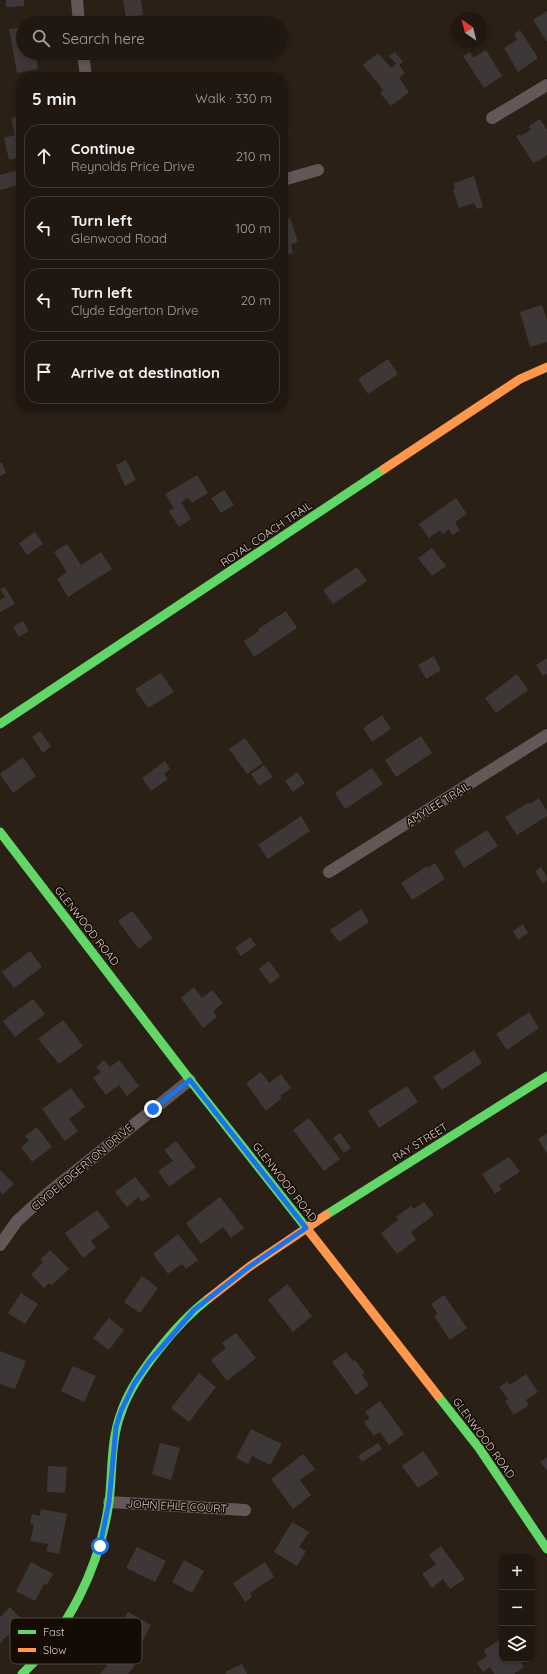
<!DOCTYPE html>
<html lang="en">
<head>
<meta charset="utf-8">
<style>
  body { margin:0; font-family:Quicksand,sans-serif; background:#282119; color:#f1f3f6 }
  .controls { position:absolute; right:12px; bottom:12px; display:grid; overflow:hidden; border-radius:8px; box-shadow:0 2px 6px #0003 }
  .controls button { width:36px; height:36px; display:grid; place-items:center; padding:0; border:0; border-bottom:1px solid #3d3730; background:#201810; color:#f1f3f6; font:20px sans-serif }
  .compass { position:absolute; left:451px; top:12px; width:36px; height:36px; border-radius:50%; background:#201810; box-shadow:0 2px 6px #0003; rotate:325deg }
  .stop { position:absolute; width:12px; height:12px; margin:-9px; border:3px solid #1a73e8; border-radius:50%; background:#fff }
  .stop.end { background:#1a73e8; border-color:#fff; box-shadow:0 1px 4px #0008 }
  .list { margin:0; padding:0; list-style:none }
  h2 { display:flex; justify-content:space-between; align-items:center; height:52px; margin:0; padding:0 16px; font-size:17px }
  h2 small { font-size:13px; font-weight:400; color:#a2a09f }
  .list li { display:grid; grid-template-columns:26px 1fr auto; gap:12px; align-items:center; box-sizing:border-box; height:64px; margin:0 8px 8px; padding:0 8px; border:1px solid #3d3730; border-radius:16px }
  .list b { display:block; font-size:15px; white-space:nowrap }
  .list p { margin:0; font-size:13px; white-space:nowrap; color:#a2a09f }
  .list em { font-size:13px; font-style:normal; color:#a2a09f }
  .icon { flex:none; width:22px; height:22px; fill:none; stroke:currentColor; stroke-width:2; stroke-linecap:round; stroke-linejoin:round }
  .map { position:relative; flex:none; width:547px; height:1674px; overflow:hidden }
  .search { position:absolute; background:#201810; box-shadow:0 2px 6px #0003; left:16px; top:16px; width:272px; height:44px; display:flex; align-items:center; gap:10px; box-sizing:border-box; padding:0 14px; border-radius:22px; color:#a2a09f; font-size:15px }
  .panel { position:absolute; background:#201810; box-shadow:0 2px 6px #0003; left:16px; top:72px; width:272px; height:340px; border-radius:16px }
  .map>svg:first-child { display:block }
  .building { fill:#3e3738 }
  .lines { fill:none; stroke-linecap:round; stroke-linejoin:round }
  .street { stroke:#635758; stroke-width:12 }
  .fast { stroke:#63d668; stroke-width:9 }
  .slow { stroke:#ff974d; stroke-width:9 }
  .route { stroke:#1a73e8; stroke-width:5 }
  .labels { text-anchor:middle; stroke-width:3; stroke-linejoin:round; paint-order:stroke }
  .street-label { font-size:11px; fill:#ded1c6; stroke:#140b05 }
  .key { fill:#140b05; stroke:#51463f; stroke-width:1 }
  .key-label { font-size:11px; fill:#ded1c6 }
</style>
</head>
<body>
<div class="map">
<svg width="547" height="1674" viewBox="0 0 547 1674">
  <rect width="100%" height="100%" fill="#2b2016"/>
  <g class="building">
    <path d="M6,0H24V6L6,7Z"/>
    <path d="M123,0H141L143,15L126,18Z"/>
    <path d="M547,11V42L533,20Z"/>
    <path d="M23,27V53H35L38,69L17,73L9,29Z"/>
    <path d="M520,30L538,58L518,72L504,48L517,40L514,34Z"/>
    <path d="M486,50L502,76L484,88L463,56L470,52L473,58Z"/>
    <path d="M395,52L403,62L399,65L405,73L399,78L409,92L391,106L380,93L383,90L363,65L378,53L391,68L396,64L389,56Z"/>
    <path d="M283,113L289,131L283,133Z"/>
    <path d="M21,116V157L9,160L4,138L15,135L11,118Z"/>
    <path d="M540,119L547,130V155L537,162V161L533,163L516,136L520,134L521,136L531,130L529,126Z"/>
    <path d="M21,169V184L0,190V175Z"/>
    <path d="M474,176L483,207L477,209L474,203L459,208L453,190L455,189L454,183Z"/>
    <path d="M290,218L298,242L291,244L293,253L283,256V221Z"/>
    <path d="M542,305L547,320V342L530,347L520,312Z"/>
    <path d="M388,359L398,374L368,394L358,379Z"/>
    <path d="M126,460L136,480L125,486L116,465Z"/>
    <path d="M0,463H2L6,473L0,476Z"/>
    <path d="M197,475L208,493L192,503L188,498L181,502L191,519L179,527L169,511L174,508L165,494Z"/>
    <path d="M224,490L234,505L221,513L211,498Z"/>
    <path d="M456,498L467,514L455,522L460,530L452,535L449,529L443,534L440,530L429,538L419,524Z"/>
    <path d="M35,532L43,544L27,555L19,543Z"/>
    <path d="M67,544L81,565L101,552L112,569L68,597L57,579L67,572L54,552Z"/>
    <path d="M432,548L446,566L432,576L418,558Z"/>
    <path d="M357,567L367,581L333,604L323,590Z"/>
    <path d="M5,587L15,604L0,612V600L5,597L0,589Z"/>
    <path d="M286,611L297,628L254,657L244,641L259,631L258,629Z"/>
    <path d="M23,621L29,631L19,637L13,627Z"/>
    <path d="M434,656L441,670L426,679L418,665Z"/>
    <path d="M547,658V674L543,676L536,665Z"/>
    <path d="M161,673L174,692L148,708L135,689Z"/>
    <path d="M517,674L528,690L496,713L485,698Z"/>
    <path d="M382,715L391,729L372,742L363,728Z"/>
    <path d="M40,731L51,746L43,753L32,737Z"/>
    <path d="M421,736L432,753L396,777L385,760Z"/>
    <path d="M245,738L263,763L247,774L229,749Z"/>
    <path d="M23,757L36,776L13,793L0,774Z"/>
    <path d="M165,761L170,769L164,774L168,779L151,791L142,778Z"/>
    <path d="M264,765L273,777L259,786L251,774Z"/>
    <path d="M372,768L383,784L345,809L335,793Z"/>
    <path d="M297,772L305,783L293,792L285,781Z"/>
    <path d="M539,798L547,811V816L517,835L505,817L529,802L530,804Z"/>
    <path d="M301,816L310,831L268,859L258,845Z"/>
    <path d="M487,830L498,846L464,868L454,851Z"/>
    <path d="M435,863L445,879L412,900L401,883L427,866L428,868Z"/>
    <path d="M541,867L547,877V880L542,883L535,871Z"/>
    <path d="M361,909L369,922L339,942L330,930Z"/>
    <path d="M132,911L153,938L139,949L118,921Z"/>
    <path d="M523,924L528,933L518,940L513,931Z"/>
    <path d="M250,937L256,945L241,956L235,948Z"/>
    <path d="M30,951L42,967L14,988L2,972Z"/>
    <path d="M269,961L280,976L270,984L259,969Z"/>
    <path d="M194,987L202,998L212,990L223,1003L213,1011L217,1017L203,1028L181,998Z"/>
    <path d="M33,999L45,1014L15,1037L3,1021Z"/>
    <path d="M529,1012L539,1028L507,1050L496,1034Z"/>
    <path d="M63,1020L83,1046L59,1064L38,1039Z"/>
    <path d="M474,1050L482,1063L442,1090L433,1077Z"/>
    <path d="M104,1060L110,1067L119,1060L139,1086L127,1096L119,1085L106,1095L93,1078L101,1072L96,1067Z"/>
    <path d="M261,1072L269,1083L281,1074L291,1088L280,1096L282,1098L266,1111L246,1083Z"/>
    <path d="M407,1086L418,1102L379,1128L368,1111Z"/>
    <path d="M71,1088L85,1107L69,1119L78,1131L65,1141L42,1109Z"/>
    <path d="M309,1118L340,1159L324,1171L293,1130Z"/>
    <path d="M37,1127L52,1147L32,1162L21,1147L29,1141L25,1136Z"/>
    <path d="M340,1133L351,1148L344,1153L333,1138Z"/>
    <path d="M547,1133V1153L538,1139Z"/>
    <path d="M176,1141L196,1167L169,1187L158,1171L173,1161L164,1150Z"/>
    <path d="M509,1157L520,1172L499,1185L502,1189L495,1194L482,1174Z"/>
    <path d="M0,1170L14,1184L3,1194L0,1192Z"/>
    <path d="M135,1177L150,1196L142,1202L138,1197L127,1207L115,1192Z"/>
    <path d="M220,1197L244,1228L231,1238L223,1227L201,1244L186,1223Z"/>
    <path d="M424,1202L434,1215L411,1232L416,1240L397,1254L381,1233L398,1220L396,1217L411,1206L414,1209Z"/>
    <path d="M97,1210L110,1227L91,1241L96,1248L83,1258L65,1233Z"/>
    <path d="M178,1234L198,1260L186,1269L182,1264L168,1274L153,1254Z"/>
    <path d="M50,1250L69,1269L52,1285L49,1283L44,1288L31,1275L43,1262L40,1260Z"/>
    <path d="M142,1276L158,1288L140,1313L124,1302Z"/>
    <path d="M287,1284L312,1316L293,1332L268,1300Z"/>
    <path d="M21,1293L38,1304L25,1324L8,1313Z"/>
    <path d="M444,1295L467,1328L450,1340L434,1316L438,1314L431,1304Z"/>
    <path d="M109,1318L124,1330L109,1350L93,1338Z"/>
    <path d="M236,1333L256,1358L227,1381L211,1360L226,1348L222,1343Z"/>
    <path d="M0,1351L26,1361L15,1389L0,1384Z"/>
    <path d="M346,1352L353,1361L355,1360L365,1373L362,1375L369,1385L356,1395L332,1362Z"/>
    <path d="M73,1366L96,1376L84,1402L61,1391Z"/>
    <path d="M199,1373L216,1387L189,1422L171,1408Z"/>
    <path d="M526,1374L538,1392L526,1400L529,1405L514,1415L505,1401L508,1399L499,1387L507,1382L510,1385Z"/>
    <path d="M380,1401L404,1434L389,1445L380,1432L374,1436L364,1422L370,1418L365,1412Z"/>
    <path d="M251,1429L282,1444L270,1465L252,1456L248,1464L236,1458Z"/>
    <path d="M160,1443L180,1448L171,1480L152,1474Z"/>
    <path d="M378,1443L382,1449L362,1462L358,1456Z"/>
    <path d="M423,1451L439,1474L418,1488L402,1466Z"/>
    <path d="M303,1454L315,1469L300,1480L311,1495L293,1509L271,1479Z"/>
    <path d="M547,1457V1471L540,1462Z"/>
    <path d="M48,1466L67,1467L65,1493L47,1492Z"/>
    <path d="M41,1509L67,1514L59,1554L46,1551L48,1544L30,1541L34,1525L30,1524L32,1514L40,1516Z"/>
    <path d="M292,1522L309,1532L299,1547L306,1551L297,1566L274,1552Z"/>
    <path d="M441,1546L465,1579L450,1589L443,1579L432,1588L422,1574L436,1564L429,1555Z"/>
    <path d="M137,1547L166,1561L155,1582L126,1568Z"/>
    <path d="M184,1560L204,1571L192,1593L172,1582Z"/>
    <path d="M31,1562L53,1574L47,1585L44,1584L35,1601L16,1591Z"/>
    <path d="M265,1562L274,1577L250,1593L252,1597L245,1602L233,1583Z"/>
    <path d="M10,1607L23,1621L0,1643V1617Z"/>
    <path d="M128,1612L151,1625L139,1647L109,1630L117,1617L123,1621Z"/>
    <path d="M499,1640L502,1645V1659H519L524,1667L514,1674H494L490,1667L483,1672L477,1663L487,1656L484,1650Z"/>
    <path d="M108,1643L135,1666L128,1674H100L108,1664L98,1656Z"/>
    <path d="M242,1664L247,1674H226L225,1672Z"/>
  </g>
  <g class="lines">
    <g class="street">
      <path d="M77,0L79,23"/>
      <path d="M83,53L86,77"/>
      <path d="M492,118L547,85"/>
      <path d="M283,180L318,170"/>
      <path d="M329,872L547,735"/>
      <path d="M0,1245L17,1221L47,1194L190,1080"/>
      <path d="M109,1502L245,1510"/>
    </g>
    <g class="fast">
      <path d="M0,724L384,469"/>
      <path d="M0,832L190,1080L308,1230"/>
      <path d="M326,1215L547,1076"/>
      <path d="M438,1396L479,1448L547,1549"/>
      <path d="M22,1674C69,1630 100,1566 109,1502C113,1472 110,1442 121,1413C133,1376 178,1322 208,1299"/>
    </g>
    <g class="slow">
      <path d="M384,469L520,379L547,367"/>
      <path d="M308,1230L438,1396"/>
      <path d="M208,1299L249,1267L326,1215"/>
    </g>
  </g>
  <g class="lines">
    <path class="route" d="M100,1546L109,1502L116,1427L121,1411L134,1384L149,1362L194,1310L249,1267L306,1228L190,1080L153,1109"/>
  </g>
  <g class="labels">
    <g class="street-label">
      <text transform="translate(266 534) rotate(-34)" y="4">ROYAL COACH TRAIL</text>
      <text transform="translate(438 804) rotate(-32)" y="4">AMYLEE TRAIL</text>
      <text transform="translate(87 926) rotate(52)" y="4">GLENWOOD ROAD</text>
      <text transform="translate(420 1142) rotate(-32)" y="4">RAY STREET</text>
      <text transform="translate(82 1167) rotate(-40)" y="4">CLYDE EDGERTON DRIVE</text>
      <text transform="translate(285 1182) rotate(52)" y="4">GLENWOOD ROAD</text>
      <text transform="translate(484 1438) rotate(54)" y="4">GLENWOOD ROAD</text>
      <text transform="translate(177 1506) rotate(3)" y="4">JOHN EHLE COURT</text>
    </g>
  </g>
  <rect x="10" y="1618" width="132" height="46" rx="6" class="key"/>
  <rect x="18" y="1630" width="18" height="4" fill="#63d668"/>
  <rect x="18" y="1648" width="18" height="4" fill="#ff974d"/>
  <g class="key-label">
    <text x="43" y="1636">Fast</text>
    <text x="43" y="1654">Slow</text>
  </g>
</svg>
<div class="controls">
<button>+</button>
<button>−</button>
<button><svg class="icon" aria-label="layers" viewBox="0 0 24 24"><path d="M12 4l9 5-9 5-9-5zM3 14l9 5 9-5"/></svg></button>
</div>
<svg class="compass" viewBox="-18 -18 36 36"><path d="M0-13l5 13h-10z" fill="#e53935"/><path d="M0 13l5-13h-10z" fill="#a2a09f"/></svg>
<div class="stop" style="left:100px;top:1546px"></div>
<div class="stop end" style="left:153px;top:1109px"></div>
<div class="search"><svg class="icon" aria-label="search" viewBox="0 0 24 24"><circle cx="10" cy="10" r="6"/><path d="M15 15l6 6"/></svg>Search here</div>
<section class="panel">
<h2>5 min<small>Walk · 330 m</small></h2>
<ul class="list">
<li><svg class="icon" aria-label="ahead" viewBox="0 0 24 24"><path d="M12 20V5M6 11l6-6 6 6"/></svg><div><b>Continue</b><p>Reynolds Price Drive</p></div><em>210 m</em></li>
<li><svg class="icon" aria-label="left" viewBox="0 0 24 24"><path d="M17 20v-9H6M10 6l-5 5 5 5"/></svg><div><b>Turn left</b><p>Glenwood Road</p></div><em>100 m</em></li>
<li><svg class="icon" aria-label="left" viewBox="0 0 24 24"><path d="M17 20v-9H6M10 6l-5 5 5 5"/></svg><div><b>Turn left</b><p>Clyde Edgerton Drive</p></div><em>20 m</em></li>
<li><svg class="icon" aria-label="arrive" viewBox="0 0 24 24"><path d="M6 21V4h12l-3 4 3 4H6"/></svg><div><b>Arrive at destination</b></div></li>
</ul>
</section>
</div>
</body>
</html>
